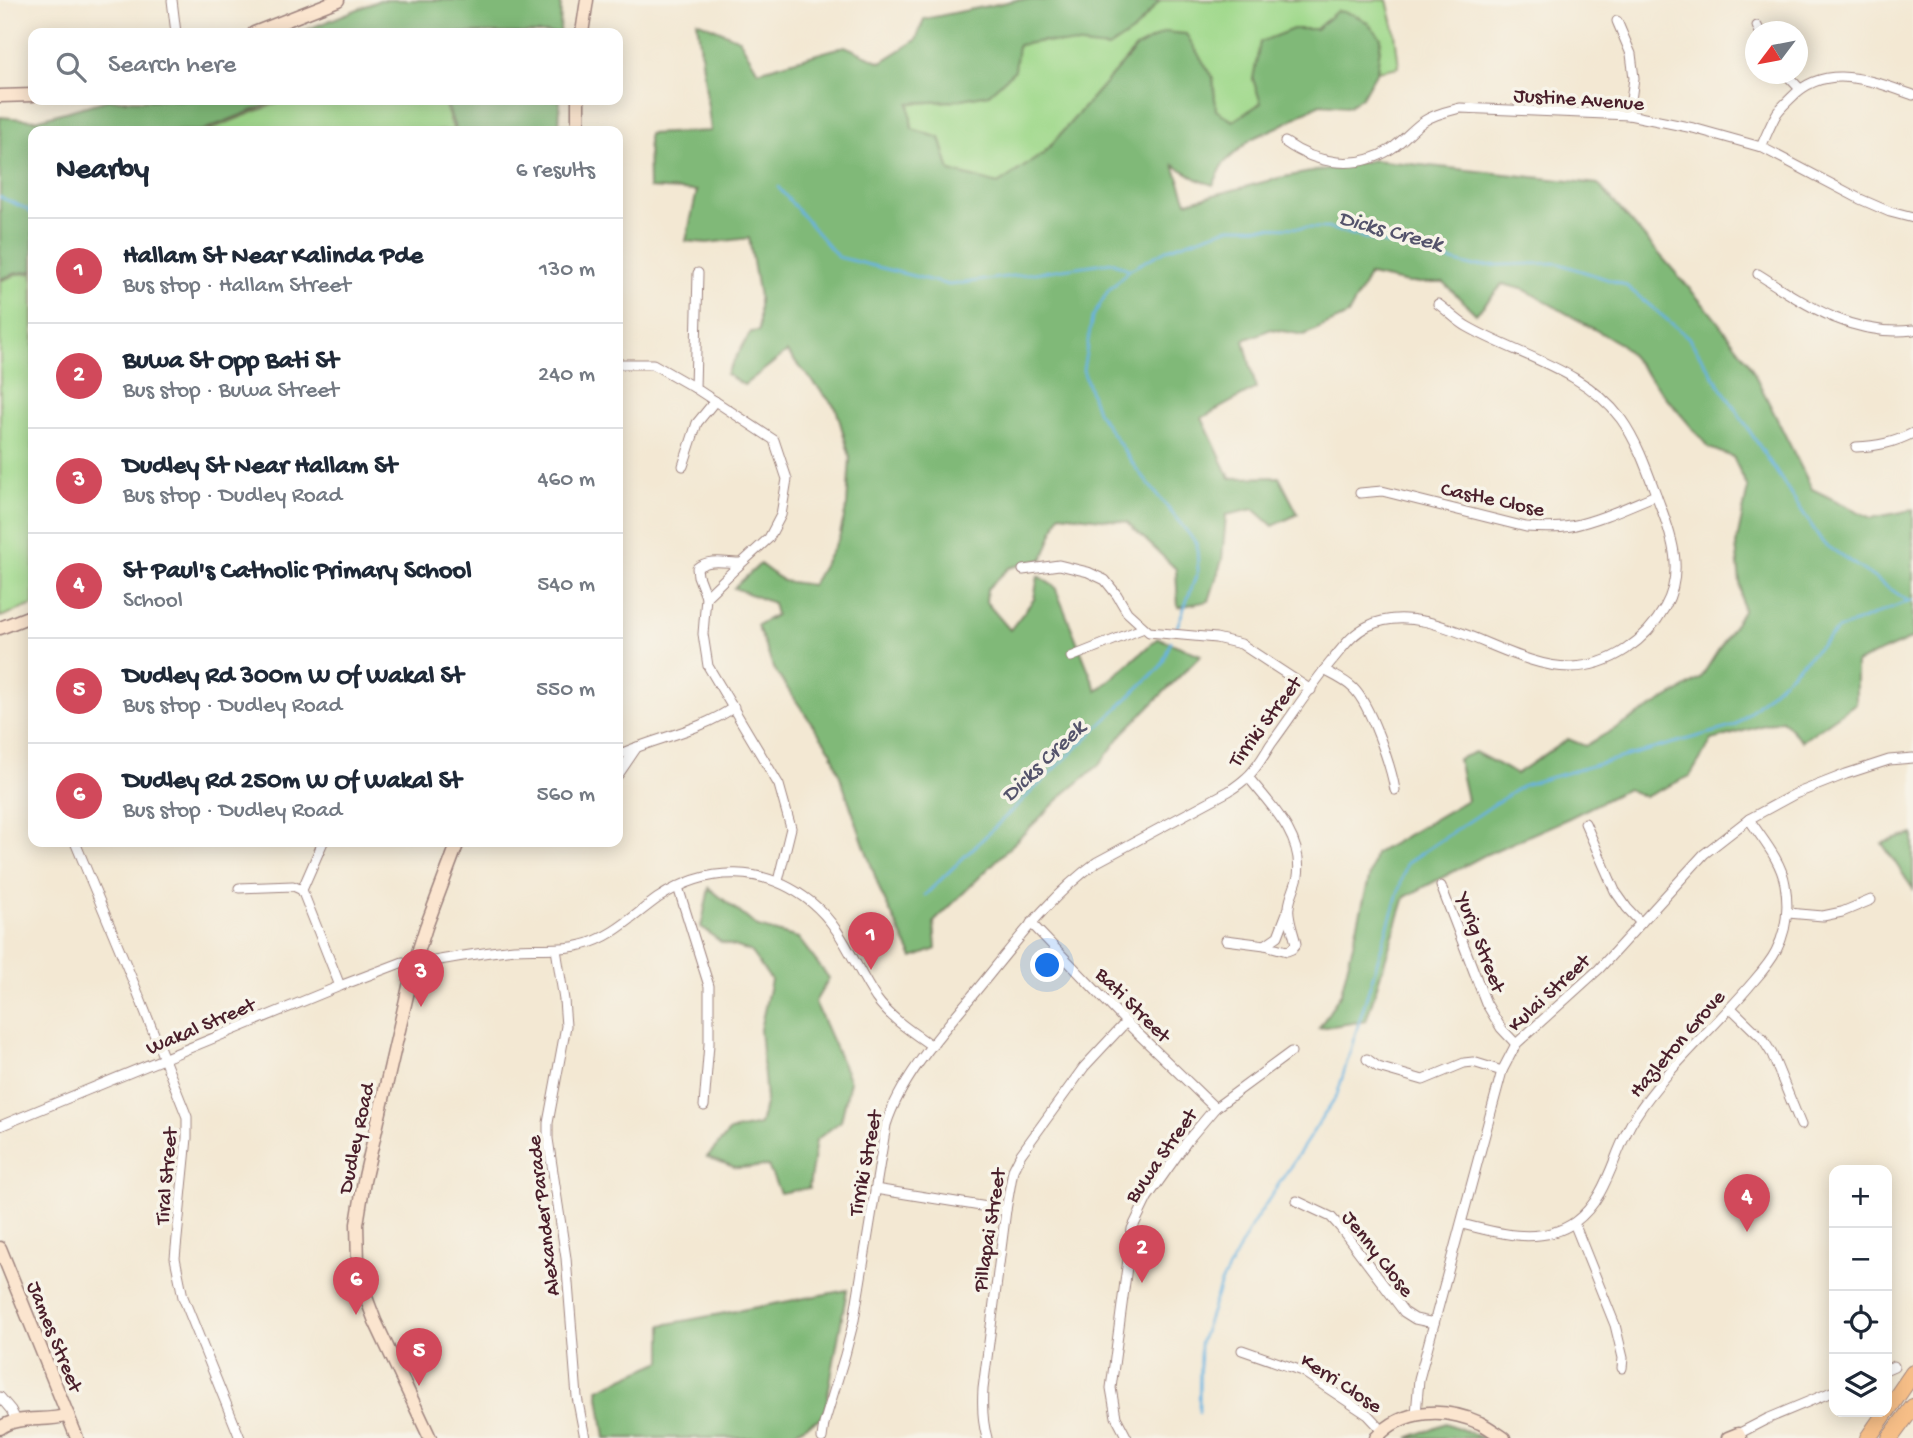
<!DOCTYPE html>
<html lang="en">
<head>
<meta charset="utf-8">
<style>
  body { margin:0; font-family:"Gochi Hand",sans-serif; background:#f6f6f7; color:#1f2937 }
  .controls { position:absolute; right:21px; bottom:21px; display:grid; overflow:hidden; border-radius:14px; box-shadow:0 4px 18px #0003 }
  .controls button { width:63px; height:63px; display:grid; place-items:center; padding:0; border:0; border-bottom:2px solid #e0e1e3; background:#fff; color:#1f2937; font:35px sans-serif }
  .compass { position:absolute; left:1745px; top:21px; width:63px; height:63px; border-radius:50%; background:#fff; box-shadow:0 4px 18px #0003; rotate:238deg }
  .you { position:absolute; left:1048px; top:966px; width:24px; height:24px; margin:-18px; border:5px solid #fff; border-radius:50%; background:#1a73e8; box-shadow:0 0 0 10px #1a73e833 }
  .badge { display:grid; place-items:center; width:46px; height:46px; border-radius:50%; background:#d1495b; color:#fff; font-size:23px; font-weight:700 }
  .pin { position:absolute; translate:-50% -58px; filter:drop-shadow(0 2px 4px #0008) }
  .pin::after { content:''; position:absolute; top:37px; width:24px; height:21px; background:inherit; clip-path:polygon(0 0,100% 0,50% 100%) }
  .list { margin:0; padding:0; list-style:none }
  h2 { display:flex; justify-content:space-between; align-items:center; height:91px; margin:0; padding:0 28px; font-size:30px }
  h2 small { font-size:23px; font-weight:400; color:#747a83 }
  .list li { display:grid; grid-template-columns:46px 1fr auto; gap:21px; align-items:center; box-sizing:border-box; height:105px; padding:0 28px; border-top:2px solid #e0e1e3 }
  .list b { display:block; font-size:26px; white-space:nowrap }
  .list p { margin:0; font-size:23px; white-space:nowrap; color:#747a83 }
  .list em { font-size:23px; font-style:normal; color:#747a83 }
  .icon { flex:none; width:38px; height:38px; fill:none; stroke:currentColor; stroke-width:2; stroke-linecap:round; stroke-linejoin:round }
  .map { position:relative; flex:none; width:1913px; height:1438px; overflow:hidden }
  .search { position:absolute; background:#fff; box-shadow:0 4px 18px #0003; left:28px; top:28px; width:595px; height:77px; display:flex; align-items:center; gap:18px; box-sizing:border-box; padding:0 24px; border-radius:14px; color:#747a83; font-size:26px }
  .panel { position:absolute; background:#fff; box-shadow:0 4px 18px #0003; left:28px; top:126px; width:595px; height:721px; border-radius:14px }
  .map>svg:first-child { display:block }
  .green { fill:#a0d98c; stroke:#757c5c; stroke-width:2 }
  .forest { fill:#80b978; stroke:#656c52; stroke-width:2 }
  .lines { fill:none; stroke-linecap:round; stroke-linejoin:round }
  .stream { stroke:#68b3e1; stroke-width:2.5 }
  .street-casing { stroke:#9e847f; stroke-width:11 }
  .secondary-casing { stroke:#9e847f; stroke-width:15 }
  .highway-casing { stroke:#9e847f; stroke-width:18 }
  .street { stroke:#fff; stroke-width:9 }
  .secondary { stroke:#fbe5cf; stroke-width:12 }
  .highway { stroke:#f6be87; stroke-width:16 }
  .labels { text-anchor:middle; stroke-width:7; stroke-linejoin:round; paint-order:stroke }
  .street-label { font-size:21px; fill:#4a1f2b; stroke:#f7f3e8 }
  .water-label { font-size:23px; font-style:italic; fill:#54536b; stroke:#f7f3e8 }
</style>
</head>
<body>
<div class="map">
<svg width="1913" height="1438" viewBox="0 0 1913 1438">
  <rect width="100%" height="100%" fill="#f7f3e8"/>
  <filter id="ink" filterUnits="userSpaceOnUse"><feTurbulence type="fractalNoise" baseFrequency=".0143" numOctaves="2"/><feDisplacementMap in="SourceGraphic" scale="14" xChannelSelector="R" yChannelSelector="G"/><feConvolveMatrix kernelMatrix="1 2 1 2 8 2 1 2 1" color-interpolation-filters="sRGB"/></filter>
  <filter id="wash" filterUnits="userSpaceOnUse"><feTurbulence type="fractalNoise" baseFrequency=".00686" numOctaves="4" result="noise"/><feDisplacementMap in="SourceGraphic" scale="28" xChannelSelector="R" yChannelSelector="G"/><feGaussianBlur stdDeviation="1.57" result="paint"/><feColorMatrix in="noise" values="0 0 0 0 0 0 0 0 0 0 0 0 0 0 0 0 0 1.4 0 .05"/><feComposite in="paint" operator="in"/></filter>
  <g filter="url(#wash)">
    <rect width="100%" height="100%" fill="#f3e8d3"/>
    <g class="green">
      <path d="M1160,0H1387L1395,33L1399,67L1377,71L1381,38L1337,11L1317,29H1293L1253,79L1261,103L1233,121L1216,110L1213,78L1136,48L1043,154L998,184L950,171L940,138L912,130L909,103L952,101L1018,45L1043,41L1070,43L1150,11Z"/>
      <path d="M285,100H443L454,131H206Z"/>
      <path d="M33,273V605L0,617V281L18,274Z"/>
    </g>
    <g class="forest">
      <path d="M380,0H561L560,33H299Z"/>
      <path d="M1017,0H1160L1135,30L1108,48L1043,41L1018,45L1015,70L989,94L952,101L909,103L912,129L940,138L950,171L998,184L1043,154L1136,48L1165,32L1186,34L1213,78L1216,110L1233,121L1261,103L1253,79L1260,42L1293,29H1316L1337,11C1360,14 1368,21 1381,38L1377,71L1362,97L1349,106L1320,104L1280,126L1251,139L1224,163L1213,185L1199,180L1174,165L1187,202L1279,178L1374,160L1598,184L1710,312L1748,361L1812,489L1871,518L1913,510V638L1856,663V703L1802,741L1782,720L1712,740L1690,776L1645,797L1627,789L1569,818L1485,855L1405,897L1366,1021L1319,1028L1341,993L1375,854L1467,800L1458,759L1475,752L1516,774L1568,739L1585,746L1700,679L1743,611L1736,545L1748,488L1733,457L1709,448L1622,345L1525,290L1503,284L1476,314L1444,283H1408L1369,275L1348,315L1304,335L1271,329L1244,340L1256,388L1202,418L1230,478L1279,477L1298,514L1273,526L1254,509L1226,515L1222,560L1209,601L1178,607L1176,569L1127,522L1060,514L1043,559L1009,568L987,589L986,602L1010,630L1034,599L1038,576L1055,587L1097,691L1158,638L1201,655L1123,733L1099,765L1064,794L934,922L936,949L913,958L881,893L831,751L774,669L757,625L776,615L773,603L734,588L760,564L783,581L812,585L839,538L847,505L850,457L836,408L787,352L744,385L726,374L751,332L759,331V297L749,238L707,243L686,241L697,191L649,188L648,134L711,131L697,21L739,39L758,71L845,46L881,62L916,40L924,19Z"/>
      <path d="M108,100H279L201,131H33V271L17,273L0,279V117L36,120Z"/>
      <path d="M445,100H560L559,131H456Z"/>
      <path d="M1913,834V889L1882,843Z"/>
      <path d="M709,888L758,927L798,938L829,978L815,1002L850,1081L841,1121L816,1140L809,1188L780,1193L768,1166L737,1168L707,1157L730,1131L760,1125L766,1100L760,1029L771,980L750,951L721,942L701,927Z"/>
      <path d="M847,1290L824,1416L784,1438H605L598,1389L662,1361V1325Z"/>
      <path d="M1446,1423L1483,1438H1408Z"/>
    </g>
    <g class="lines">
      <g class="stream">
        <path d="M778,187L838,257L949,285L1112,262L1128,269"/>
        <path d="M0,197L27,209L33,215"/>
        <path d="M1177,627L1198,571L1197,544L1138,471L1097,411L1083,370L1092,318L1108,291L1129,270L1170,248L1231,227L1327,228L1471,266L1557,263L1625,285L1688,337L1823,543L1908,601L1913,600"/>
        <path d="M925,895L1161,666L1171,641"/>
        <path d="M1199,1412L1200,1344L1221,1283L1252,1225L1337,1095L1407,863L1523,785L1735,726L1837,630L1908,601"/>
      </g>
    </g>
  </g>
  <g filter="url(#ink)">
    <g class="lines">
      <defs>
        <g id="street">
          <path d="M172,0L176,33"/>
          <path d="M1617,21L1631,54L1634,78L1629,115"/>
          <path d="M1757,26L1760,32"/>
          <path d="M1786,74L1800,89"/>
          <path d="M1285,142C1316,164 1357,171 1391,149C1403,141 1412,129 1424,121C1434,114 1448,111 1460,108L1629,115L1693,128L1761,147L1860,199L1890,212L1913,218"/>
          <path d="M1761,147C1766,136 1771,123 1777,113C1781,107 1787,102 1792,97C1826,62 1874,81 1913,95"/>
          <path d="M1758,274C1806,305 1853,337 1913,330"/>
          <path d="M618,364H653L695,388L774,440L787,479L781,515L769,538L734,570L706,597L703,634L708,666L779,785L791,828L778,881"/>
          <path d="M695,388L698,273"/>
          <path d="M1856,447C1877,446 1894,443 1913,433"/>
          <path d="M683,466L697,423L715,401"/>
          <path d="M1360,493L1382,491L1526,527C1541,528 1556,529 1571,526C1600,520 1629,506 1656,495"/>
          <path d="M1023,570L1059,565L1088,572L1105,580L1117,595L1127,612L1149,632L1216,638L1241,644L1311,690"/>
          <path d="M706,597L698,576L697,568C709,558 726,563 741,563"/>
          <path d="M1071,657L1144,628"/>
          <path d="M1324,670C1333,675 1345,680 1353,688C1370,704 1391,766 1395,790"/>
          <path d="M618,755C654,738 701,731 734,707"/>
          <path d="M618,775L637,747"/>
          <path d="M1585,823L1615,891L1627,908L1641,923"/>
          <path d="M75,842L137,991L187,1117V1138L175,1258L183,1297L240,1438"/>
          <path d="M323,842L302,890L340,986"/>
          <path d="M1441,886L1486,1003L1501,1028L1516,1044"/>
          <path d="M678,887L709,986V1044L704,1106"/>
          <path d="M239,888L293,886L302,890"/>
          <path d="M1788,913L1823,916L1842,912L1871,900"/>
          <path d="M1031,923L1126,1022L1215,1108"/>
          <path d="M1226,940L1265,945L1287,951L1292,949L1296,944C1294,933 1287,918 1289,907C1290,896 1296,886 1298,876C1304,837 1270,804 1248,777"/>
          <path d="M1265,945L1278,936L1288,910"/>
          <path d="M556,949L564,1000L566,1026L548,1123V1139L566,1258L577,1397L585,1438"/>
          <path d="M1731,1008L1762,1038L1772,1054L1801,1125"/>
          <path d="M1367,1059L1378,1067L1423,1080L1464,1063L1473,1062L1502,1071"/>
          <path d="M0,1126L340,986L403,962L414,965C447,958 481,953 514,949C537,947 559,951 582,945C612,938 634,915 658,898C708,865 764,865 811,902C842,927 854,965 876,998C890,1018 912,1032 932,1046"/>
          <path d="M875,1189L1006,1210"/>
          <path d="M1297,1201L1331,1217L1340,1227L1404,1312L1415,1319L1434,1323"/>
          <path d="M1574,1223L1615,1325L1623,1358L1622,1368"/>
          <path d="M1462,1224C1497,1233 1541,1246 1575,1222C1609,1197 1613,1151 1635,1117C1664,1071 1711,1031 1747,989C1757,977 1769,965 1776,951C1787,930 1789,907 1785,884C1781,860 1762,839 1749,819"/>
          <path d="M1242,1350L1302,1371L1368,1415L1383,1431"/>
          <path d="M1887,1369L1894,1366"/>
          <path d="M0,1397L11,1410L16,1420"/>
          <path d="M1416,1414L1419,1379L1502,1071L1516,1044L1599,969L1704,854L1749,819L1795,794L1846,774L1889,760L1913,758"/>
          <path d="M1738,1434L1767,1419L1834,1391"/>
          <path d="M822,1438L824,1424L845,1355L854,1320L886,1125C901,1077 944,1030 976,991C1013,946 1049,896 1097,862L1229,791C1235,787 1241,783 1246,778C1256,770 1264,755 1271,744C1292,716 1311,685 1334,658C1344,646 1353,633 1368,626C1429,596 1507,668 1571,667C1611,666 1646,641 1665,607C1684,573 1673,539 1660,505C1649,476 1639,444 1621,419C1584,369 1519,356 1468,327C1457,321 1448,311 1438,304"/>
          <path d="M987,1438C982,1421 982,1406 983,1389L1006,1210L1013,1170L1021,1154L1084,1067L1126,1022"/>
          <path d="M1127,1438L1116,1417L1111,1388L1132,1229L1147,1198L1188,1140L1215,1108L1291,1052"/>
        </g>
        <g id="secondary">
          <path d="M254,33L338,0"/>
          <path d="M582,33L587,0"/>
          <path d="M0,96L33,95"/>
          <path d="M578,131V100"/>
          <path d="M0,628L33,615"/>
          <path d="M0,1248L77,1438"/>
          <path d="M0,1428C20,1414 45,1423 68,1415"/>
          <path d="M430,1438L375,1321L364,1292L358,1263L357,1224L364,1181L414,965L426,927L458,842"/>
          <path d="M1376,1438C1403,1408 1445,1407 1480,1423C1488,1427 1496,1433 1504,1438"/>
          <path d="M1728,1438L1738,1434L1740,1438"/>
        </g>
        <g id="highway">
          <path d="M1887,1411L1913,1373"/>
          <path d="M1868,1438L1886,1412"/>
          <path d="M1890,1438L1913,1407"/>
        </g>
      </defs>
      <use href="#street" class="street-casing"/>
      <use href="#secondary" class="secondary-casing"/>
      <use href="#highway" class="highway-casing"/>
      <use href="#street" class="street"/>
      <use href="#secondary" class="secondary"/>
      <use href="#highway" class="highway"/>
    </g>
  </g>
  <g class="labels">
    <g class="street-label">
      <text transform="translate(1579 98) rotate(4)" y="7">Justine Avenue</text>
      <text transform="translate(1493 498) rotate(12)" y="7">Castle Close</text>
      <text transform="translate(1264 721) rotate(-53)" y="7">Tirriki Street</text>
      <text transform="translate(1482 942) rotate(69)" y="7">Yurig Street</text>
      <text transform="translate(1548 992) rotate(-43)" y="7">Kulai Street</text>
      <text transform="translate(1134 1004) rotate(45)" y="7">Bati Street</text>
      <text transform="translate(200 1025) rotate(-23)" y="7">Wakal Street</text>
      <text transform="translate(1676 1043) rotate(-49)" y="7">Hazleton Grove</text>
      <text transform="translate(355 1138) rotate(-78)" y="7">Dudley Road</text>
      <text transform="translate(1160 1155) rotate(-55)" y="7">Buwa Street</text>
      <text transform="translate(864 1163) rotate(-79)" y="7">Tirriki Street</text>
      <text transform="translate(165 1176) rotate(-85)" y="7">Tiral Street</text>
      <text transform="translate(542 1216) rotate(-97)" y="7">Alexander Parade</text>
      <text transform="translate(988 1230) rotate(-81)" y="7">Pillapai Street</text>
      <text transform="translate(1379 1253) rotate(52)" y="7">Jenny Close</text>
      <text transform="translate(56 1336) rotate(68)" y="7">James Street</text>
      <text transform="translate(1342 1382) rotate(33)" y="7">Kerri Close</text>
    </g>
    <g class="water-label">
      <text transform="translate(1391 229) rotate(15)" y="8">Dicks Creek</text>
      <text transform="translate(1042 760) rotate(-44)" y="8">Dicks Creek</text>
    </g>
  </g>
</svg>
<div class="controls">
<button>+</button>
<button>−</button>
<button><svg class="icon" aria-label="locate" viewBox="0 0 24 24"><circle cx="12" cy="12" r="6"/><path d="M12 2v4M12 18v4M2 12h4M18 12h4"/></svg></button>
<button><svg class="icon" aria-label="layers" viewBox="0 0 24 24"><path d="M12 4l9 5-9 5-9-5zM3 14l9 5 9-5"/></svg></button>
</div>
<svg class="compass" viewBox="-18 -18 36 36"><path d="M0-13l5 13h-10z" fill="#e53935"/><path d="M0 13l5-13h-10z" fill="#747a83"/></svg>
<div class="you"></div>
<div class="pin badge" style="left:871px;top:970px">1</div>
<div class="pin badge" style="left:1142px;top:1283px">2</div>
<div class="pin badge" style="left:421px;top:1007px">3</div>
<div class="pin badge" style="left:1747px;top:1232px">4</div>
<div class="pin badge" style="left:419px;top:1386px">5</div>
<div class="pin badge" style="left:356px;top:1315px">6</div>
<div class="search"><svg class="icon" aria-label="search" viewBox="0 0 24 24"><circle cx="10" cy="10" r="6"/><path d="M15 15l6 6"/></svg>Search here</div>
<section class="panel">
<h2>Nearby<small>6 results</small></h2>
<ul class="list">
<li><span class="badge">1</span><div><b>Hallam St Near Kalinda Pde</b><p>Bus stop · Hallam Street</p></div><em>130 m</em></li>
<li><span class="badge">2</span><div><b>Buwa St Opp Bati St</b><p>Bus stop · Buwa Street</p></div><em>240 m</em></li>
<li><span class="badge">3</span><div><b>Dudley St Near Hallam St</b><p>Bus stop · Dudley Road</p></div><em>460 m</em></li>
<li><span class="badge">4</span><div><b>St Paul's Catholic Primary School</b><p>School</p></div><em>540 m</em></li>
<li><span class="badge">5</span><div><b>Dudley Rd 300m W Of Wakal St</b><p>Bus stop · Dudley Road</p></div><em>550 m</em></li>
<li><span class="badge">6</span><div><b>Dudley Rd 250m W Of Wakal St</b><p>Bus stop · Dudley Road</p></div><em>560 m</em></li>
</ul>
</section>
</div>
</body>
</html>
